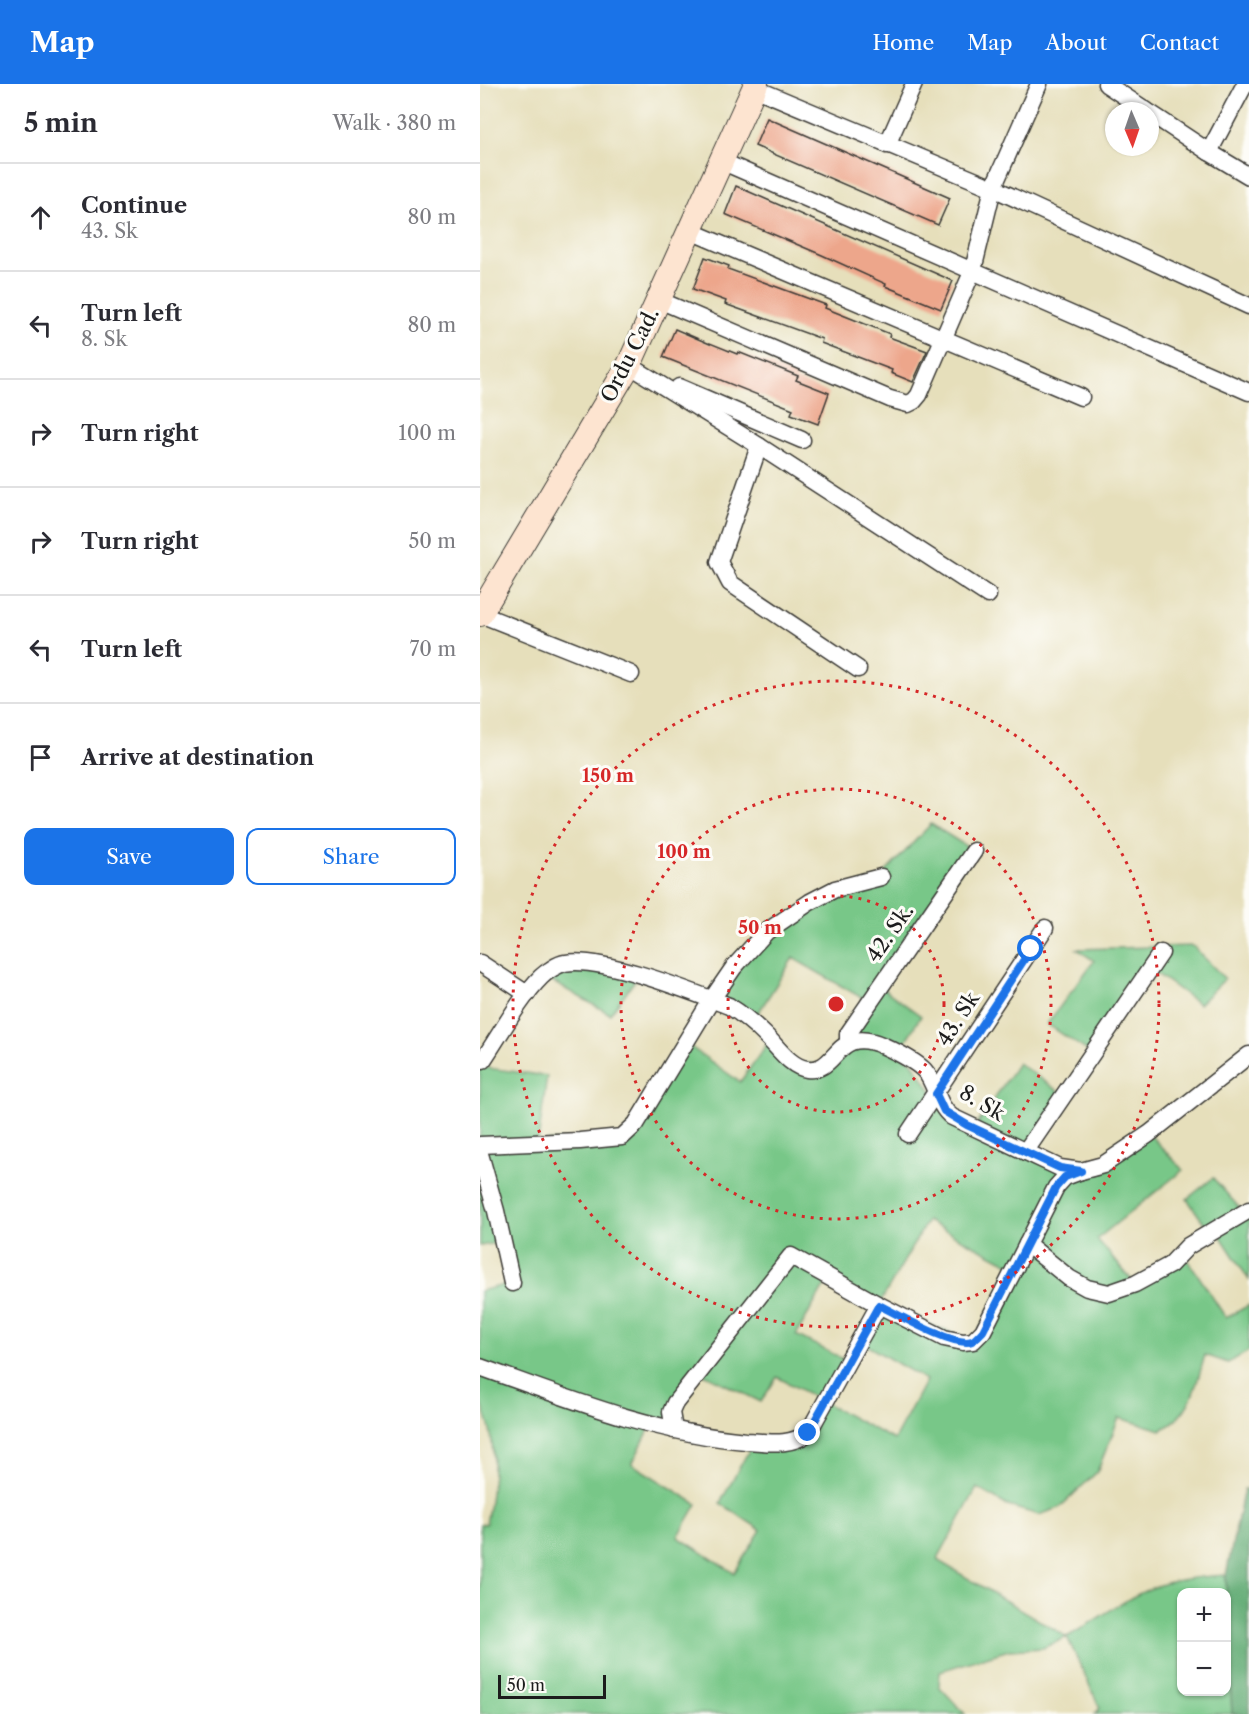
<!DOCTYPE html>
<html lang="en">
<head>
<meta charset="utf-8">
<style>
  body { margin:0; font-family:"Libre Caslon Text",serif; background:#f7f7f7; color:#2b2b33 }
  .controls { position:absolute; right:18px; bottom:18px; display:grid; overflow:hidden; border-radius:12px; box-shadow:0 2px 4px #0004 }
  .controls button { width:54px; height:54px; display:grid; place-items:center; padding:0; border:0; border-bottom:2px solid #e1e1e2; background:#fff; color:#2b2b33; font:30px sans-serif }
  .compass { position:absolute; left:625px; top:18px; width:54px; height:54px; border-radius:50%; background:#fff; box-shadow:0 2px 4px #0004; rotate:178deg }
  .scale { position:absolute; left:18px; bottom:15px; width:108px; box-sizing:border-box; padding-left:6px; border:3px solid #1c1c1c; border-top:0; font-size:16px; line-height:21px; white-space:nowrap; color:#1c1c1c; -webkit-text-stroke:4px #fdfcf7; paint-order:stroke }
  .stop { position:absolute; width:18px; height:18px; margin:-14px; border:4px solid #1a73e8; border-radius:50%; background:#fff }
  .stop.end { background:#1a73e8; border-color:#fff; box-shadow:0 2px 6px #0008 }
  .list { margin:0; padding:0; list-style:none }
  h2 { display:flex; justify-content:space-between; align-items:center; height:78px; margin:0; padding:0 24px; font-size:26px }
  h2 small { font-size:20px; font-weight:400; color:#7c7c81 }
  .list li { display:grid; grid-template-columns:39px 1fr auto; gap:18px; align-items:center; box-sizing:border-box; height:108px; padding:0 24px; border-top:2px solid #e1e1e2 }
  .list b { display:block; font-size:22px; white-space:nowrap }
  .list p { margin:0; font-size:20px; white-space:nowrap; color:#7c7c81 }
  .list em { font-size:20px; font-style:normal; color:#7c7c81 }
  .actions { display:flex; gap:12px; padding:18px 24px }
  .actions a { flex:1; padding:14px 0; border:2px solid #1a73e8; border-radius:12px; text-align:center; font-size:21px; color:#1a73e8 }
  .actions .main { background:#1a73e8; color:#fff }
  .icon { flex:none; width:33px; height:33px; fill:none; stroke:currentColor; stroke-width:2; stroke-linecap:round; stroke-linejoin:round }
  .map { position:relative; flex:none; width:769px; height:1630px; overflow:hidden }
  header { display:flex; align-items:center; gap:36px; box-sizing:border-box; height:84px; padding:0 30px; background:#1a73e8; color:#fff }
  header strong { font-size:28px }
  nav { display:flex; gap:33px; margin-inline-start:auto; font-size:21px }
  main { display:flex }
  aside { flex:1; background:#fff }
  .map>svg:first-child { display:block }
  .green { fill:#78c788; stroke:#4a7252; stroke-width:1.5; fill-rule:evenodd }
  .forest { fill:#62ac74; stroke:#3f6448; stroke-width:1.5 }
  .building { fill:#eda68b }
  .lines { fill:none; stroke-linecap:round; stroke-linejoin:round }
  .minor-casing { stroke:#3a3934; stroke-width:19 }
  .secondary-casing { stroke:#3a3934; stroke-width:26 }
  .minor { stroke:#fff; stroke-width:16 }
  .secondary { stroke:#fde4d0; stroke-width:24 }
  .route { stroke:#1a73e8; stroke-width:8 }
  .ring { fill:none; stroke:#d62828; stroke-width:3; stroke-dasharray:3 6 }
  .labels { text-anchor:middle; stroke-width:6; stroke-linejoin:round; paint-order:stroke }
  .street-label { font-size:21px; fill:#1c1c1c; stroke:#fdfcf7 }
  .centre { fill:#d62828; stroke:#fdfcf7; stroke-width:3 }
  .ring-label { font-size:18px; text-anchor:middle; font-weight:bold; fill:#d62828; stroke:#fdfcf7; stroke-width:6; stroke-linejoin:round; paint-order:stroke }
</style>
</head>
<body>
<header>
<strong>Map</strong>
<nav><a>Home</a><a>Map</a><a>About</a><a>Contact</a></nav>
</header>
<main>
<aside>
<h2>5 min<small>Walk · 380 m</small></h2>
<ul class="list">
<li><svg class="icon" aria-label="ahead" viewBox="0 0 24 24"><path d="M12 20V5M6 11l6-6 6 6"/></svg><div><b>Continue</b><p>43. Sk</p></div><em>80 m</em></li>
<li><svg class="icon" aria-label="left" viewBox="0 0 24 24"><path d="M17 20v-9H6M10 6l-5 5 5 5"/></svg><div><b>Turn left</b><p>8. Sk</p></div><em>80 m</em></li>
<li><svg class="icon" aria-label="right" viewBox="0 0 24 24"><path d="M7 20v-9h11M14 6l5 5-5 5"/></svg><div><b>Turn right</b></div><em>100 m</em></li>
<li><svg class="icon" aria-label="right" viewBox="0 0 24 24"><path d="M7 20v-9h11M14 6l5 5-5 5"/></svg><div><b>Turn right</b></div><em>50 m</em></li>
<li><svg class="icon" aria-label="left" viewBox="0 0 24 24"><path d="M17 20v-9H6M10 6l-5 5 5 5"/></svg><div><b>Turn left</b></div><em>70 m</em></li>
<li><svg class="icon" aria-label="arrive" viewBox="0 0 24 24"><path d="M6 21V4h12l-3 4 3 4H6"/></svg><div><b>Arrive at destination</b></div></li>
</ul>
<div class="actions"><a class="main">Save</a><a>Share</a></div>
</aside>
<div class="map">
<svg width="769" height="1630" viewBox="0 0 769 1630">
  <rect width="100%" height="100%" fill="#fdfcf7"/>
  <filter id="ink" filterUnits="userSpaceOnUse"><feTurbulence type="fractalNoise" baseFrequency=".0167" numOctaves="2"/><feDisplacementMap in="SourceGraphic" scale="12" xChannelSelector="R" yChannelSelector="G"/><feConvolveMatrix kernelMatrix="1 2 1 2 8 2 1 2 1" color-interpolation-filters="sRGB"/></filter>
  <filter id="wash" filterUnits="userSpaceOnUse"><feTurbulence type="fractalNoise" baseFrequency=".008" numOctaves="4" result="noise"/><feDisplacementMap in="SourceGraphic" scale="24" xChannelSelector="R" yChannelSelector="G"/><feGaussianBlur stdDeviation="1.35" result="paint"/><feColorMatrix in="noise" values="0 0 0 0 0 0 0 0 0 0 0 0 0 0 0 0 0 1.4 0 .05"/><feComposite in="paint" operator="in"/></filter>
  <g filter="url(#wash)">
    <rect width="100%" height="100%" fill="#e6dfbb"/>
    <g class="green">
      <path d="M451,740L494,767L401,903L441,932L418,969L431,977L457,1014L494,1045L538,979L584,1011L545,1068L601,1087L669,1050L703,1086L617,1155L655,1200L703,1168L746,1234L769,1221V1267L748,1279L725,1271C716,1301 712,1331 681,1346L639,1334L617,1388L579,1424L559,1431L528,1422L497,1404L457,1476L587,1553C619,1535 651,1509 686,1499C706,1494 726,1492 746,1491L752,1630H615L620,1624L587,1553L563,1564L529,1566L460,1587L459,1602L485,1630H0V1440H6C14,1399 19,1355 0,1317V1207L32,1199L23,1158L0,1162V983L67,992L58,1058L142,1053L205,959L260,998L290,956L312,978L342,981L389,918L313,874L272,939L232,915L254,883L330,818L401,793ZM447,1137L535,1183L493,1257L399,1221ZM349,1194L399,1221L379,1257L446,1296L414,1356L345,1319L367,1277L316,1251ZM220,1288L281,1318L297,1293L344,1318L318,1356L274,1357L240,1419L281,1446L254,1489L198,1453L217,1420L152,1380L171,1342L191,1337ZM702,1508H746V1608H702Z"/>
      <path d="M713,862L745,895L719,920L670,885L612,970L567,940L614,877L597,865Z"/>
      <path d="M84,879L159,891L130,930L62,892Z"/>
      <path d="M733,1094L764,1129L769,1126V1196L736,1145L730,1148L707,1115Z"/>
    </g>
    <path class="forest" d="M764,1405H769V1630H752L746,1491Z"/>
    <g id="blocks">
      <g class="building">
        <path d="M287,34L470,114L458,141L275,62Z"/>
        <path d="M256,102L473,197L461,225L405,202L406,200L342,171L245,130Z"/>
        <path d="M225,173L249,182L248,185L346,221L345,224L410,250L409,253L447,267L433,298L411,289L412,286L341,259L342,255L245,220L246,217L213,205Z"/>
        <path d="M195,245L230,260V259L257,270L258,268L318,292L316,296L349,309L338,340L311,330L313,325L183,273Z"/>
      </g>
    </g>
  </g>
  <g filter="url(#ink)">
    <use href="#blocks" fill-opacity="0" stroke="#3a3934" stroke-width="1.5"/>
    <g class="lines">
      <defs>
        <g id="minor">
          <path d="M626,0L667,27"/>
          <path d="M274,4L513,104L769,222"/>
          <path d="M670,29L729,68L765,0"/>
          <path d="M407,61L434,0"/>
          <path d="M729,68L769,92"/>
          <path d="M241,77L769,308"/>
          <path d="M210,147L601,313"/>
          <path d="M179,216L410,315L428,320L434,317L439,311L493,186L513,104L559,0"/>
          <path d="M149,281L279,362L508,511"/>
          <path d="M199,303L322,356"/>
          <path d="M279,362L239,478L250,499L378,585"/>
          <path d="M0,530L151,590"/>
          <path d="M0,879L47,910"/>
          <path d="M368,959V950L494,767"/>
          <path d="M3,976C20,951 40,914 61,893C66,888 78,880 85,879C122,872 212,908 249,922C262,930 274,940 285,951C297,962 310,983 327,985C359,989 354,940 404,962C417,968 434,976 444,986C457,1000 456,1021 472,1033L580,1084L601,1087L623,1081L669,1050L769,971"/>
          <path d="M428,1050L565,844"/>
          <path d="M0,1061L100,1057L142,1053L156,1040L232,915L254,883L286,848L330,818L355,805L401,793"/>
          <path d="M545,1068L681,869"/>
          <path d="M0,1070L16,1127L32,1199"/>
          <path d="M547,1160L589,1194L607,1204L629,1209L655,1200L690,1181L708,1162L769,1126"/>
          <path d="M0,1283C87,1314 173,1349 266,1357C288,1358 309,1363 328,1349L399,1221"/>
          <path d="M194,1346L191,1328L195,1319L311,1172L399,1221L464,1254L483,1258L493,1257L503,1247L576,1103L585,1093L601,1087"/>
        </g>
        <path id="secondary" d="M0,530L149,281L276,0"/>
      </defs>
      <use href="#minor" class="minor-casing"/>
      <use href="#secondary" class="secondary-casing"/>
      <use href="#minor" class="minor"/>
      <use href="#secondary" class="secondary"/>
    </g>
  </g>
  <g class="lines" filter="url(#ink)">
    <path class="route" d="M328,1349L399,1221C417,1230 475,1264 492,1257C496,1255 500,1250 503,1247L576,1103L585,1093L601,1087L580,1084L487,1041L464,1027L456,1010L551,865"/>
  </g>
  <g class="ring">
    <circle cx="356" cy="920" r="108"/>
    <circle cx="356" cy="920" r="215"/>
    <circle cx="356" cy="920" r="323"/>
  </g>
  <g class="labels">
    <g class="street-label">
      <text transform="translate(150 271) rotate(-63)" y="7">Ordu Cad.</text>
      <text transform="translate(410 849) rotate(-55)" y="7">42. Sk.</text>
      <text transform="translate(478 935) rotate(-57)" y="7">43. Sk</text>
      <text transform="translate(502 1019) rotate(31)" y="7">8. Sk</text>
    </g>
  </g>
  <circle cx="356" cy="920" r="9" class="centre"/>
  <g class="ring-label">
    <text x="128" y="698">150 m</text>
    <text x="204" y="774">100 m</text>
    <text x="280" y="850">50 m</text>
  </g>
</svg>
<div class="controls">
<button>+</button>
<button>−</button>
</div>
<svg class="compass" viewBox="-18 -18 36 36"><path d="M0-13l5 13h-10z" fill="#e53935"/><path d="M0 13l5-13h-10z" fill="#7c7c81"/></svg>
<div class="scale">50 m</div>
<div class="stop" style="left:551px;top:865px"></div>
<div class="stop end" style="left:328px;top:1349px"></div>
</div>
</main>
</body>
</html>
